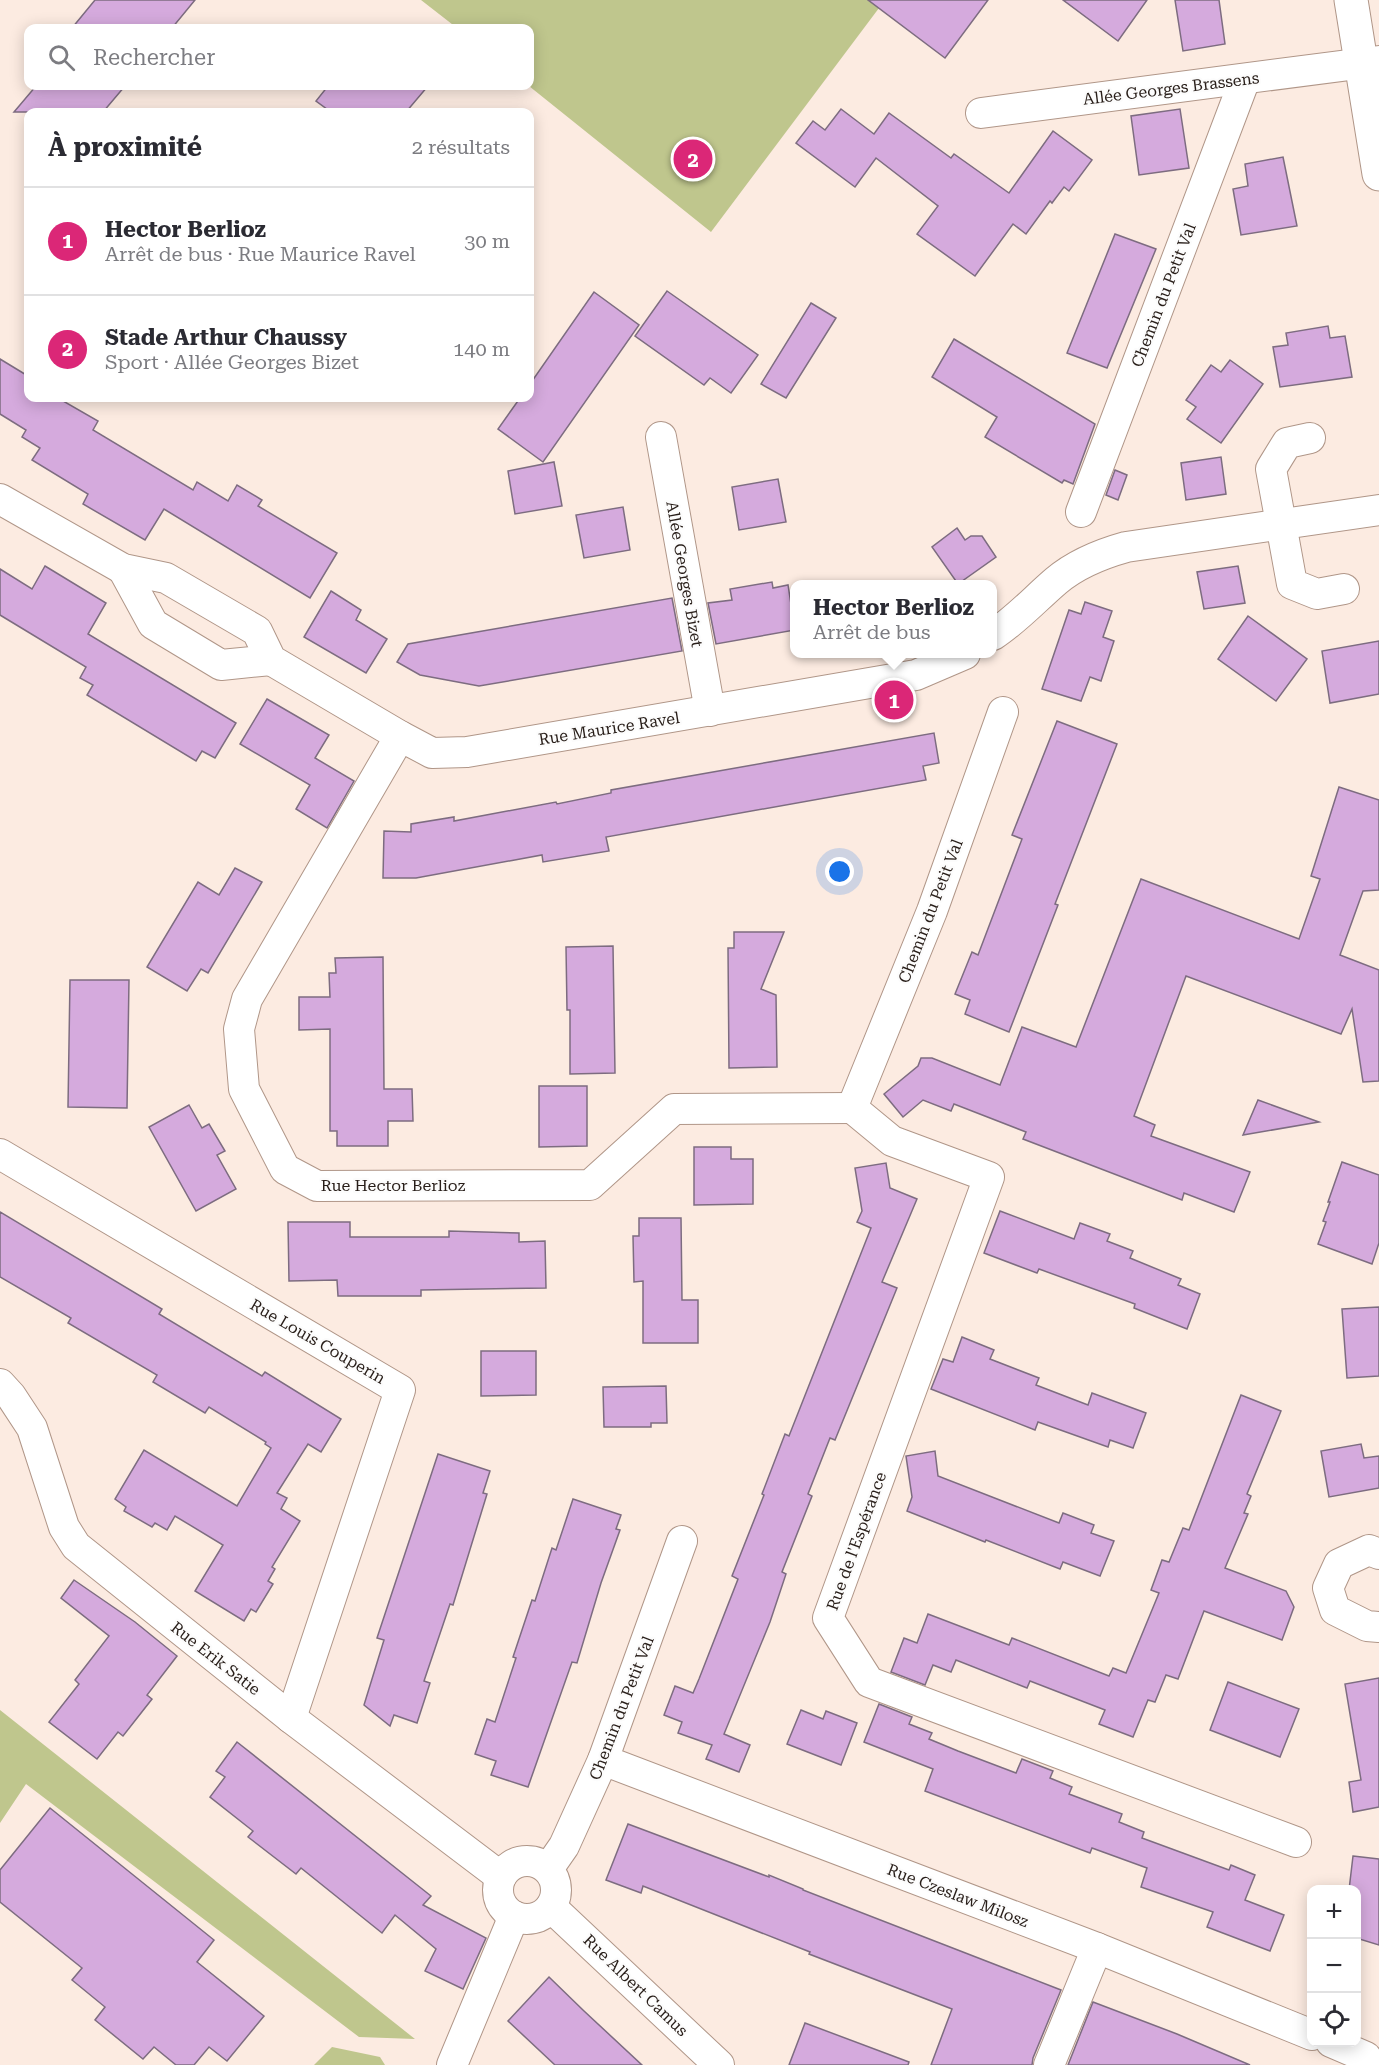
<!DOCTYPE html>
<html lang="fr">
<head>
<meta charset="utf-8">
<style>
  body { margin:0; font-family:"Roboto Serif",serif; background:#f2f2f3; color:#2b2b33 }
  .controls { position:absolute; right:18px; bottom:18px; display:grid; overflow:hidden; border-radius:12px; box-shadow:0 3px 15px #0003 }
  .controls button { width:54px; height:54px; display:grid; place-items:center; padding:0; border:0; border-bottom:2px solid #e1e1e2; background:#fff; color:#2b2b33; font:30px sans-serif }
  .you { position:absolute; left:840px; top:872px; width:21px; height:21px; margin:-15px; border:4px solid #fff; border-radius:50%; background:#1a73e8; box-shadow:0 0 0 9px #1a73e833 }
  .badge { display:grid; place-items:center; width:39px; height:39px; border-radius:50%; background:#db2777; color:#fff; font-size:20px; font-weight:700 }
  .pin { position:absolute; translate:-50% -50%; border:3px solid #fff; box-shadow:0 2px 6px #0006 }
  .popup { position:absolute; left:790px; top:580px; width:207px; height:78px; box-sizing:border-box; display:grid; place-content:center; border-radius:12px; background:#fff; filter:drop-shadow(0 2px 4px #0005); font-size:20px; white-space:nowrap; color:#7c7c81 }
  .popup b { font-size:22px; color:#2b2b33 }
  .popup::after { content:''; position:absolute; left:50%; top:100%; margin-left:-12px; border:12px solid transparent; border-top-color:#fff }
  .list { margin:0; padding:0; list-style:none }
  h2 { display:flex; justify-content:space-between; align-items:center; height:78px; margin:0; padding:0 24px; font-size:26px }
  h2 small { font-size:20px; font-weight:400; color:#7c7c81 }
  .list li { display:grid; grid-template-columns:39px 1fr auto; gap:18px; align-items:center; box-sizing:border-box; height:108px; padding:0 24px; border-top:2px solid #e1e1e2 }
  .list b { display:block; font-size:22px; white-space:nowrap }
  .list p { margin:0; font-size:20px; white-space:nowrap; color:#7c7c81 }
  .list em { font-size:20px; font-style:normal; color:#7c7c81 }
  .icon { flex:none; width:33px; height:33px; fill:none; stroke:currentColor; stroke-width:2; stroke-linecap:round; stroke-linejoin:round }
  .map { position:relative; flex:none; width:1379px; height:2065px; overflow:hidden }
  .search { position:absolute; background:#fff; box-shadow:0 3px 15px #0003; left:24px; top:24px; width:510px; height:66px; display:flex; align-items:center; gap:15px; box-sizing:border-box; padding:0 21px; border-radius:12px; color:#7c7c81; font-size:22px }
  .panel { position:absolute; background:#fff; box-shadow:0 3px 15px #0003; left:24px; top:108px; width:510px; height:294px; border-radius:12px }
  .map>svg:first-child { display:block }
  .green { fill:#bfc68d }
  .building { fill:#d5aadd; stroke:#7d6c80; stroke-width:1.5 }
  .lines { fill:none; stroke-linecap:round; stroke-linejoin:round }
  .minor-casing { stroke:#b09688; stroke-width:32 }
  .secondary-casing { stroke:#b09688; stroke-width:35 }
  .minor { stroke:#fff; stroke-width:30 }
  .secondary { stroke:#fff; stroke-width:33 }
  .labels { text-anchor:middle; stroke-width:4.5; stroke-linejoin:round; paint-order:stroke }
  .street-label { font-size:16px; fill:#281e19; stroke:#fcfcfc }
</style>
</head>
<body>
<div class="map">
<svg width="1379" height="2065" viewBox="0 0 1379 2065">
  <rect width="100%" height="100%" fill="#fcebe1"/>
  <g class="green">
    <path d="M421,0H885L711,232L529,86L530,28H457Z"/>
    <path d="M0,1710L415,2039L359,2037L26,1784L0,1823Z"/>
    <path d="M332,2047L380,2057L385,2065H314Z"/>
  </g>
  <g class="building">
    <path d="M95,0H195L172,28H72Z"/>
    <path d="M868,0H988L945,58Z"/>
    <path d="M1063,0H1147L1118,41Z"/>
    <path d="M1175,0H1219L1225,44L1183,51Z"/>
    <path d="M36,86H125L103,112H14Z"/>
    <path d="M328,86H428L406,112H331L316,101Z"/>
    <path d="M841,109L874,134L889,113L951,158L954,154L1009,193L1053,131L1092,160L1069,191L1064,187L1052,203L1050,201L1026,234L1013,224L975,276L917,234L938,206L876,158L855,187L796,143L813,121L825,130Z"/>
    <path d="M1180,109L1189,168L1139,175L1131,116Z"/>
    <path d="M1283,157L1297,226L1241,235L1233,189L1248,186L1245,164Z"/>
    <path d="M1115,234L1156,249L1107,368L1067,353Z"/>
    <path d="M667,291L758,355L731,393L710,378L704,385L635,336Z"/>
    <path d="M594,292L639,325L543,462L498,429L520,398H530V384Z"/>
    <path d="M811,303L836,318L786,398L761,384Z"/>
    <path d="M1328,326L1330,338L1345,336L1352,377L1280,387L1273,347L1288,345L1286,333Z"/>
    <path d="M954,339L1095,424L1073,484L1064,480L1062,483L985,437L997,417L932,377Z"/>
    <path d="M0,359L28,376V398H58L98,421L93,430L193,490L197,482L228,501L237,485L262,500L258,506L337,553L310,598L164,509L145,540L83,504L88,494L32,460L40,448L22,437L26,430L0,414Z"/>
    <path d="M1230,360L1263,384L1221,443L1187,419L1196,407L1186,400L1211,365L1221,372Z"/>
    <path d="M1221,457L1226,494L1186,500L1181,463Z"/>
    <path d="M554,462L562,506L515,514L508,471Z"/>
    <path d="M1115,470L1127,475L1118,500L1106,495Z"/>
    <path d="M778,479L786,522L739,530L732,487Z"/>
    <path d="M623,507L630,550L584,558L576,515Z"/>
    <path d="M957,528L965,540L971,536H982L996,557L958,584L932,547Z"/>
    <path d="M45,566L106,603L88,634L236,723L215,758L202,751L196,761L87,695L93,685L80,678L86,667L0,615V569L32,589Z"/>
    <path d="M1238,566L1245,603L1204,609L1197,572Z"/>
    <path d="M772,582L773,588L788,585L795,630L716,644L708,603L732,600L730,589Z"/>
    <path d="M331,591L361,610L356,620L387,639L366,673L304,637Z"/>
    <path d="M672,598L682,651L479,686L420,675L397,662L408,644Z"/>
    <path d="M1085,602L1112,611L1103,637L1114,641L1101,681L1090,677L1081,701L1042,689L1069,610L1081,614Z"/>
    <path d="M1248,616L1307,659L1276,701L1218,659Z"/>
    <path d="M1379,641V694L1330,703L1322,651Z"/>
    <path d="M267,699L329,735L315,758L354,781L327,828L296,809L310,785L240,744Z"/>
    <path d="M1057,721L1117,744L1055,904L1058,905L1009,1032L965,1014L970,1000L955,994L972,952L978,955L1022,839L1012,835Z"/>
    <path d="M934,733L939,763L923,766L926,780L606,837L609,851L543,862L542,855L416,878H383L384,831L411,832V824L454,817V821L556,802L557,804L611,793V790Z"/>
    <path d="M1339,787L1379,800V890L1363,891L1340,955L1379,970V1081L1363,1082L1352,1009L1341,1034L1186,976L1134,1116L1155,1125L1151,1136L1250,1172L1234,1212L1184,1193L1182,1200L1023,1139L1026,1132L954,1104L951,1111L923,1100L903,1117L884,1094L918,1066L921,1058H932L1000,1085L1022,1027L1076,1047L1141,879L1299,939L1320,879L1311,876Z"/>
    <path d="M235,868L262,882L208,973L201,969L187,991L147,967L198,882L219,895Z"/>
    <path d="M734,932H784L761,989L776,995L777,1067L729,1068L728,948H734Z"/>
    <path d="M613,946L615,1073L570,1074V1010H567L566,947Z"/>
    <path d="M383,957L384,1089H412L413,1121H388V1146H337V1131H330V1029L299,1030V997H330L329,973H336L335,958Z"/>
    <path d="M70,980H129L127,1108L68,1107Z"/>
    <path d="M539,1086H587V1146L539,1147Z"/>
    <path d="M1258,1100L1319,1122L1243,1135Z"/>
    <path d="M189,1105L202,1128L209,1124L225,1151L217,1155L236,1189L196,1211L149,1127Z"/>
    <path d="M694,1147H731V1159H753V1204L694,1205Z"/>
    <path d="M1342,1162L1379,1175V1243L1372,1264L1318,1244L1326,1222L1323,1221L1330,1202H1328Z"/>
    <path d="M886,1163L890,1188L917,1199L882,1282L897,1288L835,1440L830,1438L808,1494L812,1496L782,1572L786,1574L770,1622L724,1734L750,1745L739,1772L706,1759L712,1745L678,1733L682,1722L664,1715L675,1686L693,1693L699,1679L738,1579L732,1576L764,1495L762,1494L785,1434L789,1436L871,1228L857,1222L862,1211L855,1168Z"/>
    <path d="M1000,1211L1074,1239L1080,1223L1110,1234L1107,1241L1133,1251L1130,1258L1181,1279L1178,1285L1200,1294L1187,1329L1134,1308L1135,1304L1039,1269L1037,1273L984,1253Z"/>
    <path d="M0,1212L162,1309L159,1314L262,1376L265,1372L341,1419L321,1452L308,1444L277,1493L287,1498L281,1509L300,1521L272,1567L275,1569L268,1581L273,1584L256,1612L251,1609L244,1621L195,1591L223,1545L175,1516L167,1530L155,1523L152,1527L124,1511L126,1507L115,1499L144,1450L237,1506L271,1448L265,1444L266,1442L209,1407L205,1413L153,1382L157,1375L68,1323L71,1318L0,1277Z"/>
    <path d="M639,1218H681L682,1300H698V1343H643V1281L634,1282L633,1236H639Z"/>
    <path d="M288,1222H350V1237H449V1231L519,1233V1242L545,1241L546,1288L421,1290V1296H338L337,1280L289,1281Z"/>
    <path d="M1379,1307V1376L1347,1378L1342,1309Z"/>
    <path d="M962,1337L994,1350L990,1359L1039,1378L1036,1385L1088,1405L1092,1393L1146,1413L1133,1448L1110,1440L1108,1447L1038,1422L1035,1430L931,1389L943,1359L953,1362Z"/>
    <path d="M481,1351H536V1395L481,1396Z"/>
    <path d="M666,1386L667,1423H651V1427H604L603,1387Z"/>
    <path d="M1241,1395L1281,1411L1247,1494L1251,1496L1244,1513L1248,1514L1225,1568L1286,1591L1294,1607L1282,1640L1204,1611L1178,1679L1166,1675L1155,1702L1148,1700L1133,1737L1099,1724L1105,1710L1030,1681L1027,1688L956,1660L951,1672L933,1665L925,1685L891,1672L904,1638L917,1643L928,1614L1009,1645L1012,1638L1109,1676L1113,1668L1126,1673L1159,1593L1151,1590L1162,1560L1169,1562L1183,1528L1189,1530Z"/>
    <path d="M1361,1444L1364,1458L1379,1456V1488L1329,1497L1321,1451Z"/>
    <path d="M935,1451L938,1476L1059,1523L1063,1513L1094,1525L1091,1533L1114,1541L1100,1576L1063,1562L1060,1569L986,1540L985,1542L907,1511L912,1497L906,1456Z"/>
    <path d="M438,1454L490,1471L483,1493L487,1494L453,1605L450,1604L424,1681L430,1683L417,1723L394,1715L390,1726L364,1705L384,1640L377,1638Z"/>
    <path d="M573,1499L621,1515L616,1529L620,1530L601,1583L577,1663L572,1662L528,1787L491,1775L496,1761L475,1754L487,1719L495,1722L516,1658L513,1657L532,1600L535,1601L552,1548L556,1550Z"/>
    <path d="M74,1580L135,1622L177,1656L147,1695L152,1699L123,1736L118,1732L97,1759L49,1722L79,1684L75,1680L109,1636L61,1598Z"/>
    <path d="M1379,1678V1807L1353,1812L1349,1782L1361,1780L1345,1684Z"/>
    <path d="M1228,1682L1299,1709L1280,1757L1210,1730Z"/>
    <path d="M879,1704L912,1717L909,1724L932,1733L929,1739L958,1751L1016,1773L1022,1759L1053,1771L1050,1778L1072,1787L1069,1794L1122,1814L1119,1822L1144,1832L1142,1838L1229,1870L1231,1865L1255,1875L1245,1900L1284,1915L1270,1951L1207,1927L1213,1912L1141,1887L1147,1868L1092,1848L1090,1853L925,1791L933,1769L864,1742Z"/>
    <path d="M801,1710L823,1719L826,1711L857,1723L841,1765L787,1744Z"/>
    <path d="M237,1742L431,1896L423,1905L486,1938L463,1989L425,1971L436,1949L395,1915L382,1933L301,1868L296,1874L248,1837L253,1831L210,1797L225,1777L216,1771Z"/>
    <path d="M50,1808L214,1940L197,1962L264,2016L227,2061L209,2047L194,2065H176L154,2047L143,2059L95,2020L105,2007L72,1980L82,1968L0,1902V1870Z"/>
    <path d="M628,1824L769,1877V1875L803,1889V1890L1061,1990L1033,2058L1032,2065H931L952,2009L809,1954L810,1952L643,1886L641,1893L606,1880Z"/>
    <path d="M1353,1856L1379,1859V1945L1356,1938V1890H1349Z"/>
    <path d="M549,1977L584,2011L642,2065H555L508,2021Z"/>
    <path d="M1093,2002L1177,2034L1250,2065H1068Z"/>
    <path d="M805,2023L909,2062L908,2065H789Z"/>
  </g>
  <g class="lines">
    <defs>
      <g id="minor">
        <path d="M981,113L1379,61"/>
        <path d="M661,437L710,711"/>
        <path d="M1310,438L1287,443L1271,469L1292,584L1317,594L1344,589"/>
        <path d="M0,499L123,569L166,578L257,631L271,660L400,736L432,753L467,752L916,675L965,654"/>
        <path d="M1081,512L1245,79"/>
        <path d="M123,569L153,624L221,665L271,660"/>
        <path d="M993,635C1016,620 1035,599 1056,581C1076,564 1101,554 1126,547L1379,510"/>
        <path d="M400,736L247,999L239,1029L244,1089L285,1169L317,1186L590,1185L674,1109L852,1108"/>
        <path d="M852,1108L892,1141L989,1177L828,1618L869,1682L1296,1842"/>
        <path d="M852,1108L932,911L1003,712"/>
        <path d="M0,1154L400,1390L291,1718"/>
        <path d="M0,1384L11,1396L32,1428L64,1527L76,1546L291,1718L501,1877"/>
        <path d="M1379,1554L1369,1550L1339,1564L1328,1588L1335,1610L1367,1626L1379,1627"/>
        <path d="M603,1760L1097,1948L1312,2035"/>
        <circle cx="527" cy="1890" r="29"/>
        <path d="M548,1869L564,1846L603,1760L682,1541"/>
        <path d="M551,1907L719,2065"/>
        <path d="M1331,2042L1366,2057L1363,2065"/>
        <path d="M452,2065L514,1916"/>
        <path d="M1049,2065L1097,1948"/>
      </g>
      <path id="secondary" d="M1351,0L1379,174"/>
    </defs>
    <use href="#minor" class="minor-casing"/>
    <use href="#secondary" class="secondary-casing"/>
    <use href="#minor" class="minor"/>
    <use href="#secondary" class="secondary"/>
  </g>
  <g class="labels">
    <g class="street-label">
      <text transform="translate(1171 88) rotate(-7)" y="6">Allée Georges Brassens</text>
      <text transform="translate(1163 295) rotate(-69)" y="6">Chemin du Petit Val</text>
      <text transform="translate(685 574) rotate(80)" y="6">Allée Georges Bizet</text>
      <text transform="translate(609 728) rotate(-9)" y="6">Rue Maurice Ravel</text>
      <text transform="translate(930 911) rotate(-69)" y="6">Chemin du Petit Val</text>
      <text x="393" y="1191">Rue Hector Berlioz</text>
      <text transform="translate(318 1341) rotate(30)" y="6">Rue Louis Couperin</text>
      <text transform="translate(856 1541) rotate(-70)" y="6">Rue de l'Espérance</text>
      <text transform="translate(216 1658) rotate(38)" y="6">Rue Erik Satie</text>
      <text transform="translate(621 1708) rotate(-69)" y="6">Chemin du Petit Val</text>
      <text transform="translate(958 1895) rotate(21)" y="6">Rue Czeslaw Milosz</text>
      <text transform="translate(636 1985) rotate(44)" y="6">Rue Albert Camus</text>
    </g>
  </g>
</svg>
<div class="controls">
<button>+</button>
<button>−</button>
<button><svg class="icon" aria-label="locate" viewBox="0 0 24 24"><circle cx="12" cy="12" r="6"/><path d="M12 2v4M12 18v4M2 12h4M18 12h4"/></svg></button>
</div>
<div class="you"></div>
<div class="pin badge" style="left:894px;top:700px">1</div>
<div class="popup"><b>Hector Berlioz</b>Arrêt de bus</div>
<div class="pin badge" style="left:693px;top:159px">2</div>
<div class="search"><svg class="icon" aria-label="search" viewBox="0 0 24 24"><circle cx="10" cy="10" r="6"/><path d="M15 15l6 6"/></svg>Rechercher</div>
<section class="panel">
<h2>À proximité<small>2 résultats</small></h2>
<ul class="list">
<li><span class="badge">1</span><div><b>Hector Berlioz</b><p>Arrêt de bus · Rue Maurice Ravel</p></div><em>30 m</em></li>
<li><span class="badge">2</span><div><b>Stade Arthur Chaussy</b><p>Sport · Allée Georges Bizet</p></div><em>140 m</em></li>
</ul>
</section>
</div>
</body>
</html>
